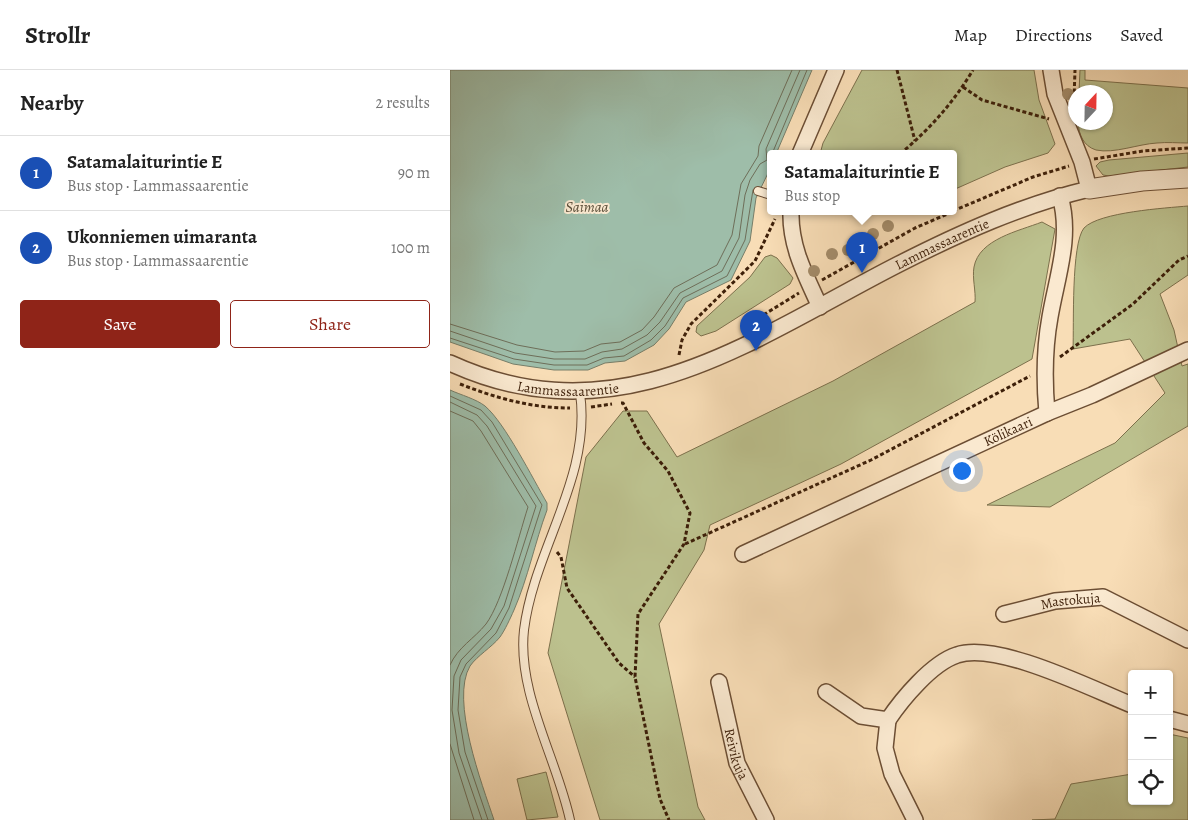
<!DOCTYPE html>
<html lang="en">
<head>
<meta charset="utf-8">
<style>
  body { margin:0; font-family:Alegreya,serif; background:#f2f2f2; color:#222 }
  .controls { position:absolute; right:15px; bottom:15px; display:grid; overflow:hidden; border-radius:5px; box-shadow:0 1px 4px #0004 }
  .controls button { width:45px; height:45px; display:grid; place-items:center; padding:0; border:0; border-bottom:1px solid #e0e0e0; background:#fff; color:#222; font:25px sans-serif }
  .compass { position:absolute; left:618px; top:15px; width:45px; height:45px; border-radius:50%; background:#fff; box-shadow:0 1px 4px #0004; rotate:22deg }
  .you { position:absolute; left:511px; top:400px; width:18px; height:18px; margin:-12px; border:4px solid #fff; border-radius:50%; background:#1a73e8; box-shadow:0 0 0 8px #1a73e833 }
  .badge { display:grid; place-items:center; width:32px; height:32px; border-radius:50%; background:#8f2418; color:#fff; font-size:16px; font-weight:700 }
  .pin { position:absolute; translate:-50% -41px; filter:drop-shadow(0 1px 2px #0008) }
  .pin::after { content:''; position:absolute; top:26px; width:18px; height:15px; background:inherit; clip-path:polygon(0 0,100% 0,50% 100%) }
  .popup { position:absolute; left:317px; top:80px; width:190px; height:65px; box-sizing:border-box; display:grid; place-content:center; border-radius:5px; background:#fff; filter:drop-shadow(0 1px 4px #0005); font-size:16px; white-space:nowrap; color:#767676 }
  .popup b { font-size:19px; color:#222 }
  .popup::after { content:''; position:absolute; left:50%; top:100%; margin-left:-10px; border:10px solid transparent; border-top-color:#fff }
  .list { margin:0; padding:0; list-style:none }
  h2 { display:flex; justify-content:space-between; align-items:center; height:65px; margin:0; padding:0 20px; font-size:21px }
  h2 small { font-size:16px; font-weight:400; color:#767676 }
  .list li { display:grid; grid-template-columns:32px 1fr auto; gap:15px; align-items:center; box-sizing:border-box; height:75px; padding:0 20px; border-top:1px solid #e0e0e0 }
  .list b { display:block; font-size:19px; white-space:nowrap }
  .list p { margin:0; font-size:16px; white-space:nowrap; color:#767676 }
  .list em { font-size:16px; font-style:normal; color:#767676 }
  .actions { display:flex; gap:10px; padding:15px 20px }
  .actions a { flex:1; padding:11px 0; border:1px solid #8f2418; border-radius:5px; text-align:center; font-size:18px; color:#8f2418 }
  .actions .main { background:#8f2418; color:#fff }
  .icon { flex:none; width:28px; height:28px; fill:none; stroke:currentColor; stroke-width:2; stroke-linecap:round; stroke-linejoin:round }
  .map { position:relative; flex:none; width:738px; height:750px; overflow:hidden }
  header { display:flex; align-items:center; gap:30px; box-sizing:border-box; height:70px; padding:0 25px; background:#fff; border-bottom:1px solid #e0e0e0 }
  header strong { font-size:24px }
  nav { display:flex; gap:28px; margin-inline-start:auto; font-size:18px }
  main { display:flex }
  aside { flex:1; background:#fff }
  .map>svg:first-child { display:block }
  .green { fill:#bcc18e; stroke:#7c704c }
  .water { fill:#9ebda9; stroke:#777e69 }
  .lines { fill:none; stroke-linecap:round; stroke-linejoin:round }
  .shore { stroke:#6e6e59; stroke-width:1 }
  .service-casing { stroke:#6c4e34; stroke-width:10 }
  .minor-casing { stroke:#6c4e34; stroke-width:18 }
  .tertiary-casing { stroke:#6c4e34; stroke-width:21 }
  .path { stroke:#3d1f09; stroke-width:3; stroke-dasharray:4 2.5; stroke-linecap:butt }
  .service { stroke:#fae9d0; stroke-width:8 }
  .minor { stroke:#fae9d0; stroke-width:15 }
  .tertiary { stroke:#fae9d0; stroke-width:19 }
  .tree { fill:#a38b69 }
  .labels { text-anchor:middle; stroke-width:4; stroke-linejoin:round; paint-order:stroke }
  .street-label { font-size:14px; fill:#3d1f09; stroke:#fae9d0 }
  .water-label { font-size:15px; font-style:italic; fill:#5a4e39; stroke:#fae9d0 }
</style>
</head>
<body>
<header>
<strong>Strollr</strong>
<nav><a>Map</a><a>Directions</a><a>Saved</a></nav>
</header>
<main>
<aside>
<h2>Nearby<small>2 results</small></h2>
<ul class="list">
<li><span class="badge" style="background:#1a4fb4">1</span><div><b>Satamalaiturintie E</b><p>Bus stop · Lammassaarentie</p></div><em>90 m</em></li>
<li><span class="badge" style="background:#1a4fb4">2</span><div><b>Ukonniemen uimaranta</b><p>Bus stop · Lammassaarentie</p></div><em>100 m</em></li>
</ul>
<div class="actions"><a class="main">Save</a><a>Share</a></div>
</aside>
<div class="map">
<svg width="738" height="750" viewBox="0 0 738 750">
  <rect width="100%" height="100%" fill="#f8ddb6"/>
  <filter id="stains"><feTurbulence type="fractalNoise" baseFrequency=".004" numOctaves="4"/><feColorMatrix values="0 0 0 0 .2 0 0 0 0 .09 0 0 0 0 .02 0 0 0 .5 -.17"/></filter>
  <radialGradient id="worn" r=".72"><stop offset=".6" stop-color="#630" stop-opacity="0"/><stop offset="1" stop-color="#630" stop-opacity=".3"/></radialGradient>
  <g class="green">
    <path d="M412,0H584L589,30L605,74L598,83L555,97L503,120V84H370L373,73Z"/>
    <path d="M630,0H635V10L738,18V73C728,73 717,72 707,73C688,74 664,84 646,80C633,76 629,64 628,53L656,52V22H629Z"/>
    <path d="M738,83V97L659,106L653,105L646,96L650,92L659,90Z"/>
    <path d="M738,136V205L710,224L724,260L732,296L738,294V356L600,437L537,435L665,373L715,323L680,269L623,279C624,256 621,174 634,158C649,142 716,138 738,136Z"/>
    <path d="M592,152L605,159L582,289L391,394L260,455L254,480L209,554L248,737L255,750H150L98,583L136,387L173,341H197L227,387L383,311L525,232C526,221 522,208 524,197C529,169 569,161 592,152Z"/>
    <path d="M321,185L327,188L343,208L340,214L266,261L251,266L246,262L247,256L300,207L315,187Z"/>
    <path d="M719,664L738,668V750H582L605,749L621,714L682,704V731H719Z"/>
    <path d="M96,702L108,747L77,750L67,709Z"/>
  </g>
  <g class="water">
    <path d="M0,0H362L326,84H321V97L306,128L300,171L281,210L236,232L219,259L204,275L175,291L155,293L138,300H104L63,294L0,272Z"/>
    <path d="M0,320C11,325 26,329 35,336C55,353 83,409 97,433V440C85,472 78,508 64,540C60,549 55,560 50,567C41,578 28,585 20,596C0,630 32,714 44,750H0Z"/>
  </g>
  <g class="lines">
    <g class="shore">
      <path d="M322,84L357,0"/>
      <path d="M0,254L67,275L105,282L134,281L151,274L170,272L192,260L204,247L224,218L267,195L282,165L291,114L308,86L309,76L342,0"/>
      <path d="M0,261L65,283L104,289H135L152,282L172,279L197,265L210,252L230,223L272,201L289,168L295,125L300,110L310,94L317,90L316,79L350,0"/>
      <path d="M0,268L64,289L104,295H137L154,288L174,286L201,270L215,256L233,228L277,206L295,170L303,120"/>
      <path d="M0,326L31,340L42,352L92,435L59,538L46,563L16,594L10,607L8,640L15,682L38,750"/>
      <path d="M0,332L27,345L37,356L86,436L54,536L41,559L11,590L4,606L2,640L9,683L32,750"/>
      <path d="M0,341L23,351L31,361L78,437C68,468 53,531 36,554C24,569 8,577 0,595"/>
      <path d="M0,674L24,750"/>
    </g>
    <defs>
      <g id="service">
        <path d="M308,121L321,125"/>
        <path d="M120,750C107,689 67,623 74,560C84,479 142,407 130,323"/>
      </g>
      <g id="minor">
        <path d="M350,84L386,0"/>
        <path d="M341,142C340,177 356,206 370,237"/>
        <path id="s1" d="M0,293C170,371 302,269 449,194C510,163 572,135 639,119L632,92L605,24L601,0"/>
        <path d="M597,343L642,325L738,280"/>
        <path id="s2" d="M293,484L597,343C594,310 594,280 600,247C607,206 622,167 610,126"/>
        <path id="s3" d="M554,544L605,531L653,527L738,570"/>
        <path id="s4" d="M269,612L287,693L316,750"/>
        <path d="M376,622L411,646L438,650C452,629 482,593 507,585C547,571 642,619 682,635"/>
        <path d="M719,649L738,654"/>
        <path d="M438,650L435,678L442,704L465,750"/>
      </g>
      <path id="tertiary" d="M639,119L692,111L738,108"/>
    </defs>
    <use href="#service" class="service-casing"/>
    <use href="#minor" class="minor-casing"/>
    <use href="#tertiary" class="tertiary-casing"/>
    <g class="path">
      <path d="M447,0L465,71"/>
      <path d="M513,17L532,30L599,49"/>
      <path d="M624,29L625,0"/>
      <path d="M450,84C480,59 503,33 523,0"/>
      <path d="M644,89L693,81L738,78"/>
      <path d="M503,141L583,107L619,96"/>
      <path d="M372,210L465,158L502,142"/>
      <path d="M297,255L349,223"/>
      <path d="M229,285L232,270L241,254L305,191L325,149"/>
      <path d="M610,287L683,234L729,190L738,186"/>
      <path d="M10,314C46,328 81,338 120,338"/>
      <path d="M171,333H173L194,373L218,401L240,443L234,474L188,544L185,607L210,729L219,750"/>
      <path d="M141,337L162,334"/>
      <path d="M235,474L421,390L580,306"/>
      <path d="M107,482L111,487L117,518L169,593L185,607"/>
    </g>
    <use href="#service" class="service"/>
    <use href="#minor" class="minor"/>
    <use href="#tertiary" class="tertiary"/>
  </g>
  <g class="tree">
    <circle cx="618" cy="24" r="6"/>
    <circle cx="438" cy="156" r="6"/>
    <circle cx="423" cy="164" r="6"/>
    <circle cx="409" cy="172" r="6"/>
    <circle cx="398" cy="180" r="6"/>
    <circle cx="382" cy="184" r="6"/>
    <circle cx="364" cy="201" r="6"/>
  </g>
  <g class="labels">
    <g class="street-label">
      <text dy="5" stroke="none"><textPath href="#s1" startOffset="528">Lammassaarentie</textPath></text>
      <text dy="5" stroke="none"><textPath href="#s1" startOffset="122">Lammassaarentie</textPath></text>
      <text dy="5" stroke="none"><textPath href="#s2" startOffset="292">Kölikaari</textPath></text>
      <text dy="5" stroke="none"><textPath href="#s3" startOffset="68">Mastokuja</textPath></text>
      <text dy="5" stroke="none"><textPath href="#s4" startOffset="74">Reivikuja</textPath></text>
    </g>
    <g class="water-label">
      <text x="137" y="142">Saimaa</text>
    </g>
  </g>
  <rect width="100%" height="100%" filter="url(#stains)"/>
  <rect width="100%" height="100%" fill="url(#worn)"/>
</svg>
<div class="controls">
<button>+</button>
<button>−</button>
<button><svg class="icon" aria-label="locate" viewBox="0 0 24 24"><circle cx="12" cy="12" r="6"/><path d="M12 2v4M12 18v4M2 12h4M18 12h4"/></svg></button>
</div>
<svg class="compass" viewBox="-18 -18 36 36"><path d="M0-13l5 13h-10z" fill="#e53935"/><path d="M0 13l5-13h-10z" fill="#767676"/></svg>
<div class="you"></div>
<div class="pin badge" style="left:412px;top:203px;background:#1a4fb4">1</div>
<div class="popup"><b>Satamalaiturintie E</b>Bus stop</div>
<div class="pin badge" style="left:306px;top:281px;background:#1a4fb4">2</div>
</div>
</main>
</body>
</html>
